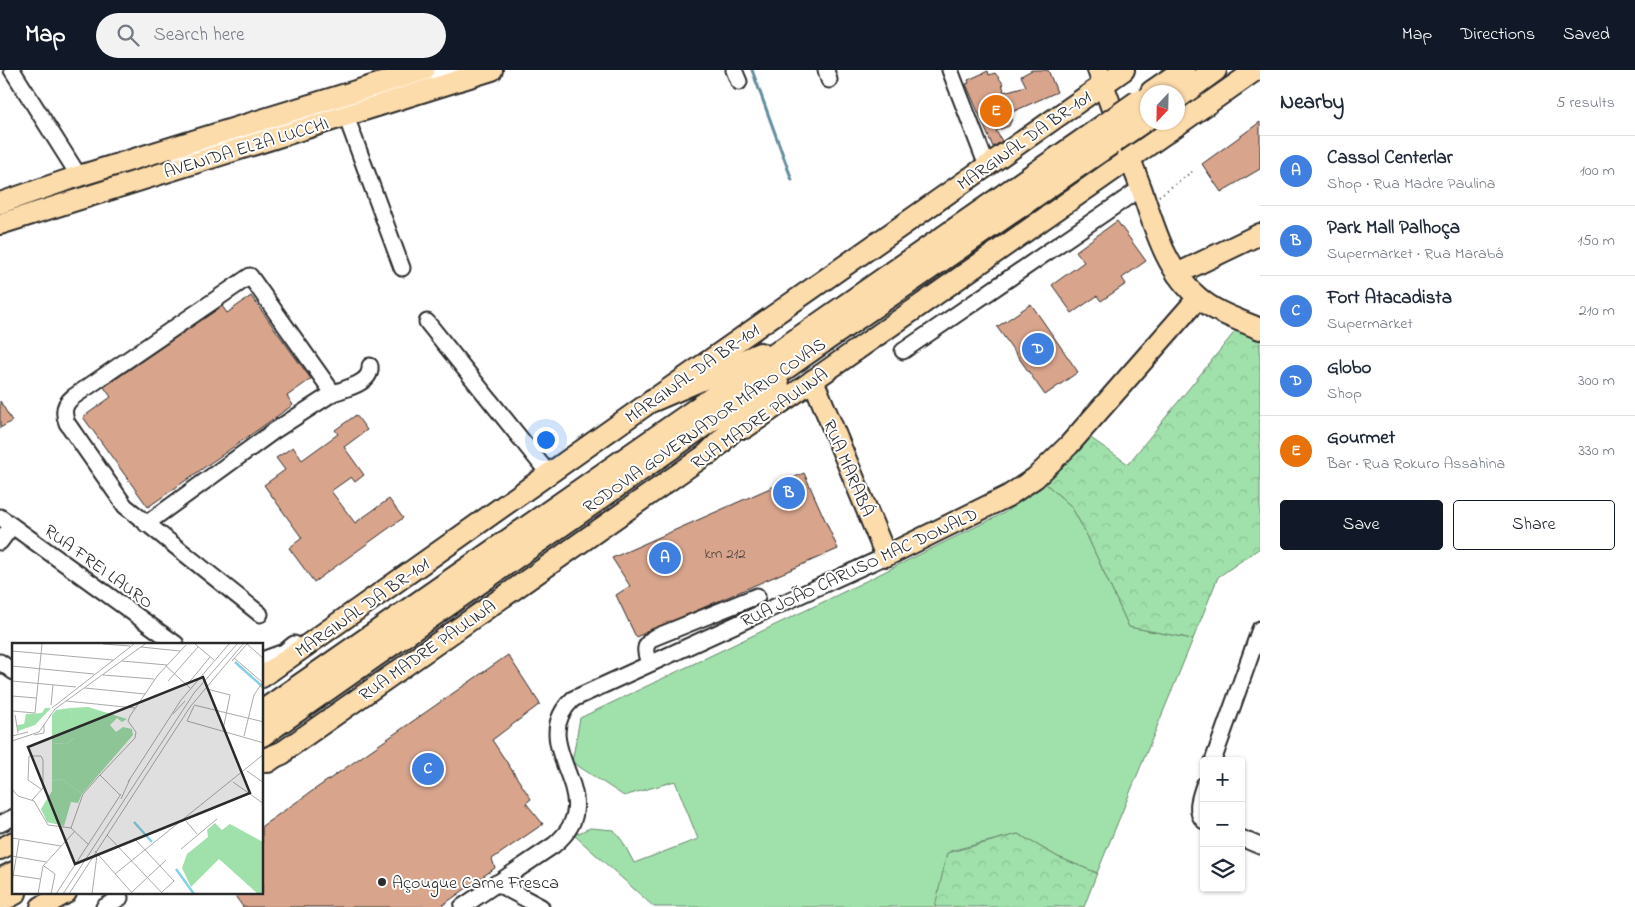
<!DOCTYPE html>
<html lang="en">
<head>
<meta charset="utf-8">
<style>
  body { margin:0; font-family:"Indie Flower",sans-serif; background:#f2f2f3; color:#1f2937 }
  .controls { position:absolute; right:15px; bottom:15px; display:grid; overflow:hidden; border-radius:5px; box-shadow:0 1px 4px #0004 }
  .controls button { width:45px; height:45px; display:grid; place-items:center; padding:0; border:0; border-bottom:1px solid #e0e1e3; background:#fff; color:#1f2937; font:25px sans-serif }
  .compass { position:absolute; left:1140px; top:15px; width:45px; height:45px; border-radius:50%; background:#fff; box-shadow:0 1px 4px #0004; rotate:202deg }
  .you { position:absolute; left:545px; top:369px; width:18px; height:18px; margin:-12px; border:4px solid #fff; border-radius:50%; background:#1a73e8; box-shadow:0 0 0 8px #1a73e833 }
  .badge { display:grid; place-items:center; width:32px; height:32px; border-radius:50%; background:#111827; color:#fff; font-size:16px; font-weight:700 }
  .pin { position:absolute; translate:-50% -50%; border:2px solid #fff; box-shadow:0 1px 5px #0006 }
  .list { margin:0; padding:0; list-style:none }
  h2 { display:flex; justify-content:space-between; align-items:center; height:65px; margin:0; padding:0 20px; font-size:21px }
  h2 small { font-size:16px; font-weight:400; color:#747a83 }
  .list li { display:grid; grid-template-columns:32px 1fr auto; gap:15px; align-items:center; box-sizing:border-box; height:70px; padding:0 20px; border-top:1px solid #e0e1e3 }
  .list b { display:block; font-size:19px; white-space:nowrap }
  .list p { margin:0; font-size:16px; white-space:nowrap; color:#747a83 }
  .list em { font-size:16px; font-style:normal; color:#747a83 }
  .actions { display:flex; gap:10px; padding:15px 20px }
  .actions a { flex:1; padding:11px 0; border:1px solid #111827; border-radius:5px; text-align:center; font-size:18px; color:#111827 }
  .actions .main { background:#111827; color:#fff }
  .icon { flex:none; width:28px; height:28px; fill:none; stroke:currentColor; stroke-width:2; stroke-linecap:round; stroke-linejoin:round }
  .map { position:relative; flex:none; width:1260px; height:837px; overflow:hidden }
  header { display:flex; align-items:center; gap:30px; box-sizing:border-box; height:70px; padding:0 25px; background:#111827; color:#fff }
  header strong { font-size:24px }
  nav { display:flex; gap:28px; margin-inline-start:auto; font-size:18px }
  .search { width:350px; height:45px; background:#f2f2f3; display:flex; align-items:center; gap:12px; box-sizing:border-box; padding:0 18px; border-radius:28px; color:#747a83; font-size:19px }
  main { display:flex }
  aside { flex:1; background:#fff }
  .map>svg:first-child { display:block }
  .grass { fill:#a0e1ab; stroke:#66866b }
  .forest { fill:url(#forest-crowns); stroke:#66866b }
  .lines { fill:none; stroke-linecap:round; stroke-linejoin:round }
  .stream { stroke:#628e9b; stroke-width:3 }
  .building { fill:#d8a48c; stroke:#2b2b2b }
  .minor-casing { stroke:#2b2b2b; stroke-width:19 }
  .major-casing { stroke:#2b2b2b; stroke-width:24 }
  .highway-casing { stroke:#2b2b2b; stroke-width:26 }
  .path { stroke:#2b2b2b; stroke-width:2; stroke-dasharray:1 4; stroke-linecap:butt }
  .minor { stroke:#fff; stroke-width:15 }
  .major { stroke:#fddcac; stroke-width:20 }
  .highway { stroke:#fddcac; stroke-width:22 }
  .highway-bridge-casing { stroke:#2b2b2b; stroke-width:26; stroke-linecap:butt }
  .highway-bridge { stroke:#fddcac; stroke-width:22 }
  .poi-dot { fill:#2b2b2b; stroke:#fff; stroke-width:2 }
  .labels { text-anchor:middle; stroke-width:4; stroke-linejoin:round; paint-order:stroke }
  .number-label { font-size:15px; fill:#564943 }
  .street-label { font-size:18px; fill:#2b2b2b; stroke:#fff }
  .poi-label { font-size:18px; fill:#2b2b2b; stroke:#fff; text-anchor:start }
  .inset-river { fill:none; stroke:#86d0e6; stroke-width:2.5 }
  .inset-road { fill:none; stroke:#aaa; stroke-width:1 }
  .view { fill:#2b2b2b; fill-opacity:0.15; stroke:#2b2b2b; stroke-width:2.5 }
  .inset-edge { fill:none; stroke:#2b2b2b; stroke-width:2.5 }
</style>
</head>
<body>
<header>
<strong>Map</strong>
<div class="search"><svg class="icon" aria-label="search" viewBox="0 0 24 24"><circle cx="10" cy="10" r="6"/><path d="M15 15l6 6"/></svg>Search here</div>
<nav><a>Map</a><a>Directions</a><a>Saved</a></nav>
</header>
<main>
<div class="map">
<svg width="1260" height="837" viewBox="0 0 1260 837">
  <defs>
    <pattern id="forest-crowns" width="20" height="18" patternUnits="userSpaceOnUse" patternTransform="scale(1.25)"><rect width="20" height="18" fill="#a0e1ab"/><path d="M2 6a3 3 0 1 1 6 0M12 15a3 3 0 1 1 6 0" fill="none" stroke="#8ac193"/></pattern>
  </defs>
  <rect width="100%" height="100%" fill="#fff"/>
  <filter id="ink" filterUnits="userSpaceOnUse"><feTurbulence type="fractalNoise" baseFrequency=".02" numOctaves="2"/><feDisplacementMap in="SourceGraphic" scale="10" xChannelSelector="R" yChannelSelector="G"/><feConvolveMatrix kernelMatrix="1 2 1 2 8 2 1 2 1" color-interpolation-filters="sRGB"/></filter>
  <g filter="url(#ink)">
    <path class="grass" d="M1045,413L1071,436L1085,461L1129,557L1193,569L1097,803L1058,787L1018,764L950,781L936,837H654L574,765L590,758L614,760L623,772L634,793L698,769L675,711L624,726L572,692L580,648L821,533L1004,443Z"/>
    <g class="forest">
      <path d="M1237,259L1260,269V478L1218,507L1193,569L1129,557L1085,461L1071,436L1045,413L1088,366L1128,394Z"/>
      <path d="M1018,764L1058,787L1097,803L1084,837H935L947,783Z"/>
    </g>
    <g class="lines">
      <path class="stream" d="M752,0L792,110"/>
    </g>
    <g class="building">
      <path d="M1032,0H1048L1057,22L1010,43L1012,49L1009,56L996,61L1002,71L993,77L966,14L969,13L968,10L988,1L989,5L995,3L1002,12L1004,22L1026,16L1021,6Z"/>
      <path d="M1260,52V99L1221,122L1202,94Z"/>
      <path d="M1117,151L1146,191L1122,208L1126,214L1101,231L1097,226L1072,243L1052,215L1084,192L1076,181Z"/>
      <path d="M251,226L311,309L287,326L293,335L148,437L83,347L111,327L104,317L222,236L227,243Z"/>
      <path d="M1031,234L1078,302L1045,325L997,257Z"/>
      <path d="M0,331L12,351L0,358Z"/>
      <path d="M356,345L367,360L344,377L364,405L355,412L351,407L331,421L355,453L389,429L403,448L314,512L289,478L302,468L264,415L285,400L276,388L293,377L302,390L338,364L335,360Z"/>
      <path d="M804,403L838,479L636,567L616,525L630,516L612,488Z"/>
      <path d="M508,585L540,634L492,670L531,729L526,733L543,754L492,789L495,798L440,837H243L233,823H262V756Z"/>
    </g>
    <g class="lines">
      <defs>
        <g id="minor">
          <path d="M12,0L79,106"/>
          <path d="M734,0L739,12"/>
          <path d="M826,0L829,10"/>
          <path d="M950,0L987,96"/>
          <path d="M346,46L402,198"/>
          <path d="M180,87L458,0"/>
          <path d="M427,252L549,404"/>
          <path d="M903,281L1141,118"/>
          <path d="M333,323C347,318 372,313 370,296"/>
          <path d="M0,447L176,574"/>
          <path d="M146,454L274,361L333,323L250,206L73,327C63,335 63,343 67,353L125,436L260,544"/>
          <path d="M0,472L12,456"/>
          <path d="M262,590L284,582L294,574"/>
          <path d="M0,592L14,602"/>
          <path d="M649,593C645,582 643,576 653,568L757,526"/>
          <path d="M1213,691L1260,559"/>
          <path d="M1204,715C1200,727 1194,742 1204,751"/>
          <path d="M0,754L14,747"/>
          <path d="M1241,768L1260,776"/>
          <path d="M496,813L541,837"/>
          <path d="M104,837L120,828"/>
          <path d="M462,837L554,775C615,725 522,677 573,629L886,486"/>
        </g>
        <g id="major">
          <path d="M1098,0C1112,39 1126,79 1141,118C1154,156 1166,202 1199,228C1216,243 1240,250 1260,259"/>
          <path d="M0,133L79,106L424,0"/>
          <path d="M0,154L492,0"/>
          <path d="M1177,204L1260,164"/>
          <path d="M813,310L886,486L1008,426L1035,408L1069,375L1198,228"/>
          <path d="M745,358L1256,0"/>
          <path d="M262,607L653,330L1124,0"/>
          <path d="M268,692L721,374"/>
          <path d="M0,779L14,772"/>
          <path d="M41,837L66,823"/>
        </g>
        <g id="highway">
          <path d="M1152,22L1184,0"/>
          <path d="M1178,27L1215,0"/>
          <path d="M653,330L760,284"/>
          <path d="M709,383L778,316"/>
          <path d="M262,642L1105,55"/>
          <path d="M262,665L828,268L1113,72"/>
          <path d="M262,691L282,683"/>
          <path d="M0,810L14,803"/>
          <path d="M0,831L15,823"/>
        </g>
      </defs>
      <use href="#minor" class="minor-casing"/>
      <use href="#major" class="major-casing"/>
      <use href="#highway" class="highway-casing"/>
      <path class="path" d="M1159,126L1193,101"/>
      <use href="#minor" class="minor"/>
      <use href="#major" class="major"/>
      <use href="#highway" class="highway"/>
      <defs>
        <g id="highway-bridge">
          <path d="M1105,55L1139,31"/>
          <path d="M1113,72L1148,48"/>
        </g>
      </defs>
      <use href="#highway-bridge" class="highway-bridge-casing"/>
      <use href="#highway-bridge" class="highway-bridge"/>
    </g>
  </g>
  <circle class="poi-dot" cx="382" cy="812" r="5"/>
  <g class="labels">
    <g class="number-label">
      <text x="725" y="488">km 212</text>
    </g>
    <g class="street-label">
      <text transform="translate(1024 70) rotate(-35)" y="6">MARGINAL DA BR-101</text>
      <text transform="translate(246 77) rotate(-17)" y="6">AVENIDA ELZA LUCCHI</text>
      <text transform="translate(692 303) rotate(-35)" y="6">MARGINAL DA BR-101</text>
      <text transform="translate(759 348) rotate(-35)" y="6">RUA MADRE PAULINA</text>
      <text transform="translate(704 355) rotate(-35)" y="6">RODOVIA GOVERNADOR MÁRIO COVAS</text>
      <text transform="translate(849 398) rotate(67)" y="6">RUA MARABÁ</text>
      <text transform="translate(99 496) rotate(36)" y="6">RUA FREI LAURO</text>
      <text transform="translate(859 497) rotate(-25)" y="6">RUA JOÃO CARUSO MAC DONALD</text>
      <text transform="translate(362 537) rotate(-35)" y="6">MARGINAL DA BR-101</text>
      <text transform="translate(427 580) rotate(-35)" y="6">RUA MADRE PAULINA</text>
    </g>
    <g class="poi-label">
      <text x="392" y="818">Açougue Carne Fresca</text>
    </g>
  </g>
  <g transform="translate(12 573)">
    <rect width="251" height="251" fill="#fff"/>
    <path d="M76,64L115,76L110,79L105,75L98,82L104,89L111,84L120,86L121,92L70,151L50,136L40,138V100L54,101L62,95L58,65Z" fill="#a0e1ab"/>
    <path d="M33,65H39L23,82L6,88L5,82L12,81L14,71L30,70ZM58,65L63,94L54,101L40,100V72L44,67ZM50,136L70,151L66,160L59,159L52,183L35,179L29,166L40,148V138Z" fill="#a0e1ab"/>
    <path d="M203,180L210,187L218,181L251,199V251H246L207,216L179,244L170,225L175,211L196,194L195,187Z" fill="#a0e1ab"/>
    <path class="inset-river" d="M223,19L252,45M122,179L140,199M164,226L182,251"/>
    <path class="inset-road" d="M91,1L118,3M183,1L202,17M235,1L252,16M129,4L168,8M0,8L101,17M222,15L250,39M110,18L155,22M220,18L235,1M0,23L82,31M154,23L178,45M91,32L142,36M0,38L64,44M156,38L186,4M175,42L198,14M73,45L133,51M195,46L218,52L211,87M0,53L24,55M54,58L123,65M39,62L41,42M182,62L252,79M182,63L175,78L252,100M40,65L122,1M0,68L23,70L30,1M161,71L173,58M3,72L6,90M22,92L32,90V82M0,93L16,89M232,93L242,52L252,37M0,98L27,89L43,66L133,1M235,128L252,140M88,132L123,95L124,89L116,78L118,73L146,32L174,2M116,139L169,57L217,1M221,139L252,161M0,146L6,153L22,158L36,182L59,185L77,202M109,156L118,136M20,157L31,145V117L29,113H17L16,137L29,146M174,178L185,191M59,185L71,151L88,132L108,152M95,192L151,251M0,195L49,203M122,195L162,238L150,249M169,206L205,176M83,208L121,251M0,213L34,219M32,223L43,231L39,251M103,231L252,111M1,232L28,236M0,240L7,197M120,249L154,217M26,251L31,223L63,188M44,251L109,151M51,251L182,50L225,1M57,251L178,64L231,1M80,251L85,212"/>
    <path class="view" d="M191,34L238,150L63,221L16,104Z"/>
    <rect width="251" height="251" class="inset-edge"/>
  </g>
</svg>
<div class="controls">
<button>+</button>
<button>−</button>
<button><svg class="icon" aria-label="layers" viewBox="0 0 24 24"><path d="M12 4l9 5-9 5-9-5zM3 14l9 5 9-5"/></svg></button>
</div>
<svg class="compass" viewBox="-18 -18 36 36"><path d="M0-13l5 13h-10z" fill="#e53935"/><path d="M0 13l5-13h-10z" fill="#747a83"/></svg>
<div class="you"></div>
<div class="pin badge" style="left:665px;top:488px;background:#3f7fe0">A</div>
<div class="pin badge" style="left:789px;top:423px;background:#3f7fe0">B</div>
<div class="pin badge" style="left:428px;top:699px;background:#3f7fe0">C</div>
<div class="pin badge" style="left:1038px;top:279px;background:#3f7fe0">D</div>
<div class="pin badge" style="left:996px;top:41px;background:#e8710a">E</div>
</div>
<aside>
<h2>Nearby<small>5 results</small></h2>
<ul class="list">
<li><span class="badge" style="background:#3f7fe0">A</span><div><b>Cassol Centerlar</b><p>Shop · Rua Madre Paulina</p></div><em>100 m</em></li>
<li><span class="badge" style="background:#3f7fe0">B</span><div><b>Park Mall Palhoça</b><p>Supermarket · Rua Marabá</p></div><em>150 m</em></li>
<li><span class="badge" style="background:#3f7fe0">C</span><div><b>Fort Atacadista</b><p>Supermarket</p></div><em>210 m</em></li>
<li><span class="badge" style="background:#3f7fe0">D</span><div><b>Globo</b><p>Shop</p></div><em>300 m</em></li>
<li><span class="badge" style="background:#e8710a">E</span><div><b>Gourmet</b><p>Bar · Rua Rokuro Assahina</p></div><em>330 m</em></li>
</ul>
<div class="actions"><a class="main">Save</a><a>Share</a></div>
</aside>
</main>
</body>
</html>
